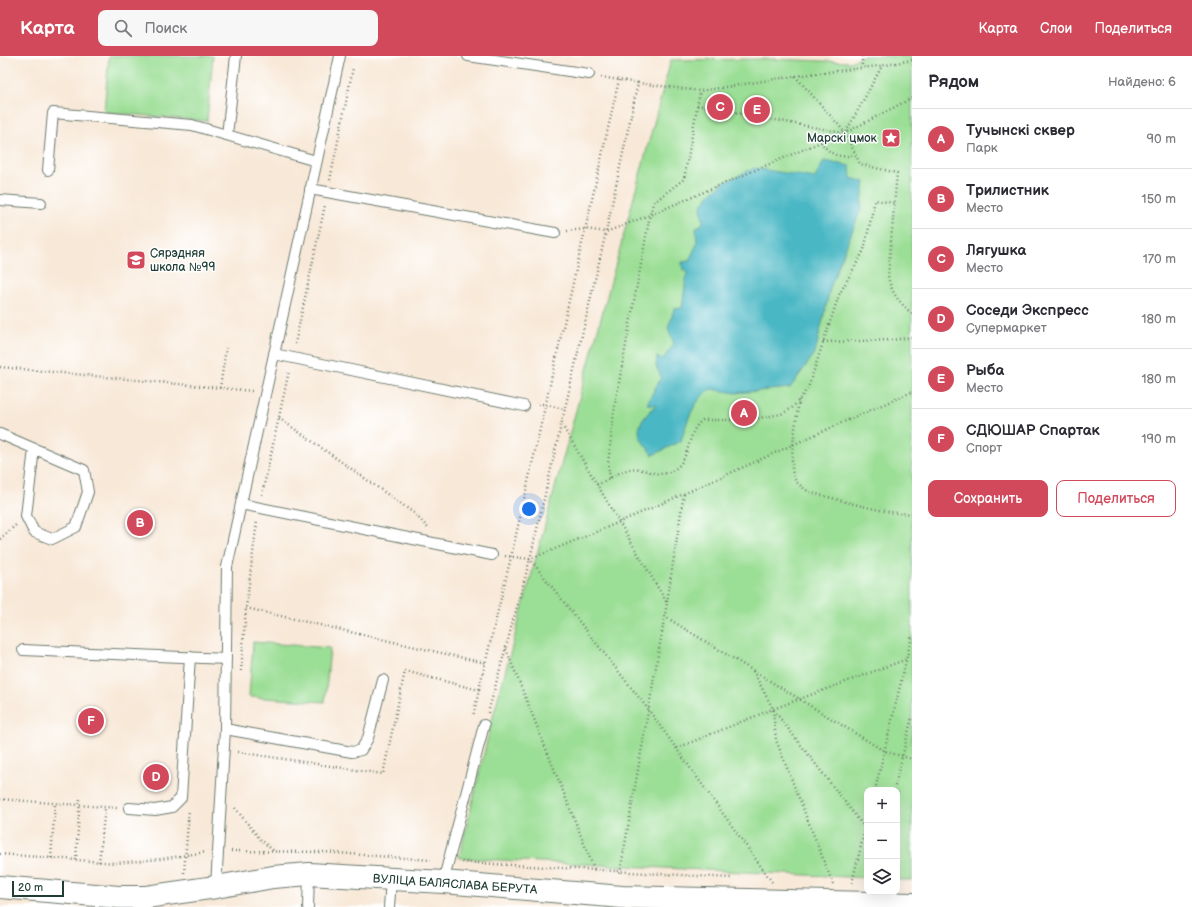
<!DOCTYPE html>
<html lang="ru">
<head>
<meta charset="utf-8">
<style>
  body { margin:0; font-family:"Balsamiq Sans",sans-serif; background:#f7f7f7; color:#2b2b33 }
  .controls { position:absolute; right:12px; bottom:12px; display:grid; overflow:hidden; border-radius:8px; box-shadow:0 4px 16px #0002 }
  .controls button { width:36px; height:36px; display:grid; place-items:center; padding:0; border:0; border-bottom:1px solid #e1e1e2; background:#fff; color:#2b2b33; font:20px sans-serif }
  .scale { position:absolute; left:12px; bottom:10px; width:52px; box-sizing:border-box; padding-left:4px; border:2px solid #1f3d34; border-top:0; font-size:11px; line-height:14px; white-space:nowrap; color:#1f3d34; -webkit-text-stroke:3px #fff; paint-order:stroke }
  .you { position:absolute; left:529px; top:453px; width:14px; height:14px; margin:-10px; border:3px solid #fff; border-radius:50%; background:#1a73e8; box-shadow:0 0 0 6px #1a73e833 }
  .badge { display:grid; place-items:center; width:26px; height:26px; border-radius:50%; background:#d1495b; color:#fff; font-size:13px; font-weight:700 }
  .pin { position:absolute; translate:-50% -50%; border:2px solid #fff; box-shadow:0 1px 4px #0006 }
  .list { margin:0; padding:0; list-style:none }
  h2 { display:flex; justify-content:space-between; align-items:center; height:52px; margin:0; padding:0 16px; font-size:17px }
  h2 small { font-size:13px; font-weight:400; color:#7c7c81 }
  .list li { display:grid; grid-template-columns:26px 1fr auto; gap:12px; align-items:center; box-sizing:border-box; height:60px; padding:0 16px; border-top:1px solid #e1e1e2 }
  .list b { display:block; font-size:15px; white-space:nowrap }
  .list p { margin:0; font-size:13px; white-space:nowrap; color:#7c7c81 }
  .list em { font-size:13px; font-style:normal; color:#7c7c81 }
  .actions { display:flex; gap:8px; padding:12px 16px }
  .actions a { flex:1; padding:9px 0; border:1px solid #d1495b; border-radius:8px; text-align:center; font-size:14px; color:#d1495b }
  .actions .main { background:#d1495b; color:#fff }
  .icon { flex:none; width:22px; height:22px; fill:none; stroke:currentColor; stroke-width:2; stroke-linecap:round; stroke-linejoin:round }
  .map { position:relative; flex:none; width:912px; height:851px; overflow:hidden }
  header { display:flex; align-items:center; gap:24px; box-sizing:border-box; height:56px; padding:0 20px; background:#d1495b; color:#fff }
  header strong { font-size:19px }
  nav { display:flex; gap:22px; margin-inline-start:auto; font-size:14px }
  .search { width:280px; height:36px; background:#f7f7f7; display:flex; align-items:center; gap:10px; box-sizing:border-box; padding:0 14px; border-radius:8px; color:#7c7c81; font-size:15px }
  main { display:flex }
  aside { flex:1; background:#fff }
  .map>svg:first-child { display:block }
  .green { fill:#9bde95; stroke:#5d8e64 }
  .water { fill:#49b7c4; stroke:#347a7c }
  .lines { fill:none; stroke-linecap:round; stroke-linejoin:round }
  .service-casing { stroke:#6b796d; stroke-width:12 }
  .tertiary-casing { stroke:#6b796d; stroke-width:24 }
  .path { stroke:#6b796d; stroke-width:2.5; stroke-dasharray:1 3; stroke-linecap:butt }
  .service { stroke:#fff; stroke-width:10 }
  .tertiary { stroke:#fff; stroke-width:22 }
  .labels { text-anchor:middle; stroke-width:3; stroke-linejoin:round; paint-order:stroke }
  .poi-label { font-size:12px; fill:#1f3d34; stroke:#fff; text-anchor:end }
  .street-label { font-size:12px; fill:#1f3d34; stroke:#fff }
</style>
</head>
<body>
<header>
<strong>Карта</strong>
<div class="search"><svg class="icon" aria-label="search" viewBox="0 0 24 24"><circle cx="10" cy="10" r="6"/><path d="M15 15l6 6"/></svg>Поиск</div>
<nav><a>Карта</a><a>Слои</a><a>Поделиться</a></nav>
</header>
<main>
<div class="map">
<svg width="912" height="851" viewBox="0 0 912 851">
  <rect width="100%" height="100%" fill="#fff"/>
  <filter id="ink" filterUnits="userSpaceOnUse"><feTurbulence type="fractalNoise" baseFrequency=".025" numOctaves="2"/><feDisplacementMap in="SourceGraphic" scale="8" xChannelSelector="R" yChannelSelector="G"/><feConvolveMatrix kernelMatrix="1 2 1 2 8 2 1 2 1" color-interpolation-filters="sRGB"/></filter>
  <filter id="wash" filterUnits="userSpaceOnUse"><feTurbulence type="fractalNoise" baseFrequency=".012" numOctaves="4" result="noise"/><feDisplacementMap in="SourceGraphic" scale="16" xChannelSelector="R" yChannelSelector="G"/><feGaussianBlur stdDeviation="0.9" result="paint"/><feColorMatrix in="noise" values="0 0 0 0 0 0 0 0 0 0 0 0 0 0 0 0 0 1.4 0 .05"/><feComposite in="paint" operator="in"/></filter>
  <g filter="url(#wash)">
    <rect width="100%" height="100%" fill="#f8e8d7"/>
    <g class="green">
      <path d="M109,0H213L207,65L104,56Z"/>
      <path d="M862,0H912V824H897V734H867V822L459,802L491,668L671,4L771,3L850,6Z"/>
      <path d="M253,586L330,592L325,646L249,641Z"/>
    </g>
    <path class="water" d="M824,105L850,110L851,122L865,126L861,153L831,229L815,297L790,332L736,337L711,333C693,344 687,366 681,385L653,399C633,376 635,370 656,349L647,348L661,321L656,310L657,301L663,303L674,288L668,273L674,253L682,252L687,216L683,214L682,206L689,205L697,188L696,172L703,167L701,150L710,138L723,127L754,112L815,122Z"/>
  </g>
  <g filter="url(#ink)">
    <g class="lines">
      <defs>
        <g id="service">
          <path d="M468,0L589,18"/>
          <path d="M227,79L236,0"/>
          <path d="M48,114L53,57L192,69L316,105"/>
          <path d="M310,133L555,177"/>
          <path d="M0,144L41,147"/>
          <path d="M274,298L524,350"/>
          <path d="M0,378L84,414L88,436L76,471L52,483L34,476L26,460L34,393"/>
          <path d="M241,448L492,499"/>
          <path d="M23,594L226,603"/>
          <path d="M225,673L352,696L361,694L368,682L383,624"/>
          <path d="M129,752L155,754L172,751L181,742L190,601"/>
          <path d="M443,826L484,669"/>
          <path d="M216,831L225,673L227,511L340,0"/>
          <path d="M308,851L309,818"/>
          <path d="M389,851L391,823"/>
        </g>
        <path id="tertiary" d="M0,831L119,841H146L216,831L273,821L309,818L443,826L622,841L912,848"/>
      </defs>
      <use href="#service" class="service-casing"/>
      <use href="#tertiary" class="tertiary-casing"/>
      <g class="path">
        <path d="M862,0V12"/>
        <path d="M912,4L886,9L795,20L700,35L638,27L606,176L530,503C659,452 784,391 912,336"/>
        <path d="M795,20L837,67L845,77L860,108L897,117L888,220C892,239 899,245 912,258"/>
        <path d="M601,21L638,27"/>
        <path d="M697,49L844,77"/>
        <path d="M846,76L882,10"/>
        <path d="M821,86L845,77L912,42"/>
        <path d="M330,124L353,12"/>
        <path d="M567,175L585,173L606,176L650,159L653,147L684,123L700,35"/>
        <path d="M823,286L892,284L912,281"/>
        <path d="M295,288L325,149"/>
        <path d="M0,311L252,335"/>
        <path d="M220,332L226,292"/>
        <path d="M799,344C797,361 789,404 793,418C795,427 802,431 809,436C831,441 893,461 912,457"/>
        <path d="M538,348H544L564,353"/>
        <path d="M279,362L414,457L428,472"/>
        <path d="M562,369L667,547L620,817"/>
        <path d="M610,422L608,408L615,348L650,159L821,86C831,100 840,102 855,99"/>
        <path d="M597,429C607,424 619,416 630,413C645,410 658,425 675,413C692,401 686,375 703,364H749L781,358L791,353L799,344L808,332L839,239L864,194L875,144L894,147"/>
        <path d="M262,439L289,315"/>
        <path d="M0,483L16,469"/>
        <path d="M505,500L530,503L648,653L772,826"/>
        <path d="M667,546L684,437"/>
        <path d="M246,552L485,607"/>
        <path d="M664,560L884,695L912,703"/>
        <path d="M506,593L595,815"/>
        <path d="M241,615L246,552L257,465"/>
        <path d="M753,615L773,653L865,772"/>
        <path d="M479,633L511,501L619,24"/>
        <path d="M773,654L776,684L833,828"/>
        <path d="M488,657L530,503"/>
        <path d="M677,692L773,653L907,603"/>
        <path d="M238,696L383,718L405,615L479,634L473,661"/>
        <path d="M875,734L912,580"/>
        <path d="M894,734L912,661"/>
        <path d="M0,743L117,752"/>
        <path d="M235,752L260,783L274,795"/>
        <path d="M231,795L323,796L431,804"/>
        <path d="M0,798L116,807L161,803L206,796"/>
        <path d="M51,802L55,747"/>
        <path d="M76,804L80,741"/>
        <path d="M99,806L105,752"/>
        <path d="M462,806L731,822"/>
        <path d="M184,817L189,754"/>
        <path d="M852,827L867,765"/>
      </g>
      <use href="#service" class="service"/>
      <use href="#tertiary" class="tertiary"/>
    </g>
  </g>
  <defs>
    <symbol id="sight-square" viewBox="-11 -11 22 22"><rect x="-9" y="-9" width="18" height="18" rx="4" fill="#d1495b" stroke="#fff"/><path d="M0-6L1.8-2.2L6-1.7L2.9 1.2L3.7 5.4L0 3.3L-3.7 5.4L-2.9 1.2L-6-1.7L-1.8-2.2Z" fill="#fff"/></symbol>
    <symbol id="school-square" viewBox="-11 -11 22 22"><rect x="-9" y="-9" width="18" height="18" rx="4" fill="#d1495b" stroke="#fff"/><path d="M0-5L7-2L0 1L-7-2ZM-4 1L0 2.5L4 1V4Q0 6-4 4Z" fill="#fff"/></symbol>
  </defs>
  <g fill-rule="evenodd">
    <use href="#sight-square" x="880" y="71" width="22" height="22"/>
    <use href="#school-square" x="125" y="193" width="22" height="22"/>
  </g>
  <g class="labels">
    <g class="poi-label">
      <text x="877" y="86">Марскі цмок</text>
      <text x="150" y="201" text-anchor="start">Сярэдняя<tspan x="150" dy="14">школа №99</tspan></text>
    </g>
    <g class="street-label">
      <text transform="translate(455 828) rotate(4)" y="4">ВУЛІЦА БАЛЯСЛАВА БЕРУТА</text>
    </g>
  </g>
</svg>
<div class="controls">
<button>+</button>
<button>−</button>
<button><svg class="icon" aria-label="layers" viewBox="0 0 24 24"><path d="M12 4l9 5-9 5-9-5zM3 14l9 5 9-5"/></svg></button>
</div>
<div class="scale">20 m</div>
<div class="you"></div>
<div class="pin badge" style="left:744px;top:357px">A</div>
<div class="pin badge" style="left:140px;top:467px">B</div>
<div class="pin badge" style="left:720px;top:51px">C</div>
<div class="pin badge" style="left:156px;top:721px">D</div>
<div class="pin badge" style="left:757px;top:54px">E</div>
<div class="pin badge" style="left:91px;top:665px">F</div>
</div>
<aside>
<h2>Рядом<small>Найдено: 6</small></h2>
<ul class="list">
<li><span class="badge">A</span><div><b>Тучынскі сквер</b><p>Парк</p></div><em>90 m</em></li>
<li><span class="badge">B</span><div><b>Трилистник</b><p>Место</p></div><em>150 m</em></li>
<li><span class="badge">C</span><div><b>Лягушка</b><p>Место</p></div><em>170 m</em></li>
<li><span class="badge">D</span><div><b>Соседи Экспресс</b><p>Супермаркет</p></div><em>180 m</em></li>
<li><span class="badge">E</span><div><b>Рыба</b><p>Место</p></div><em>180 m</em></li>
<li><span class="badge">F</span><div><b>СДЮШАР Спартак</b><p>Спорт</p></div><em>190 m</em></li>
</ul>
<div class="actions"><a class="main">Сохранить</a><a>Поделиться</a></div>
</aside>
</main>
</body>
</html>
